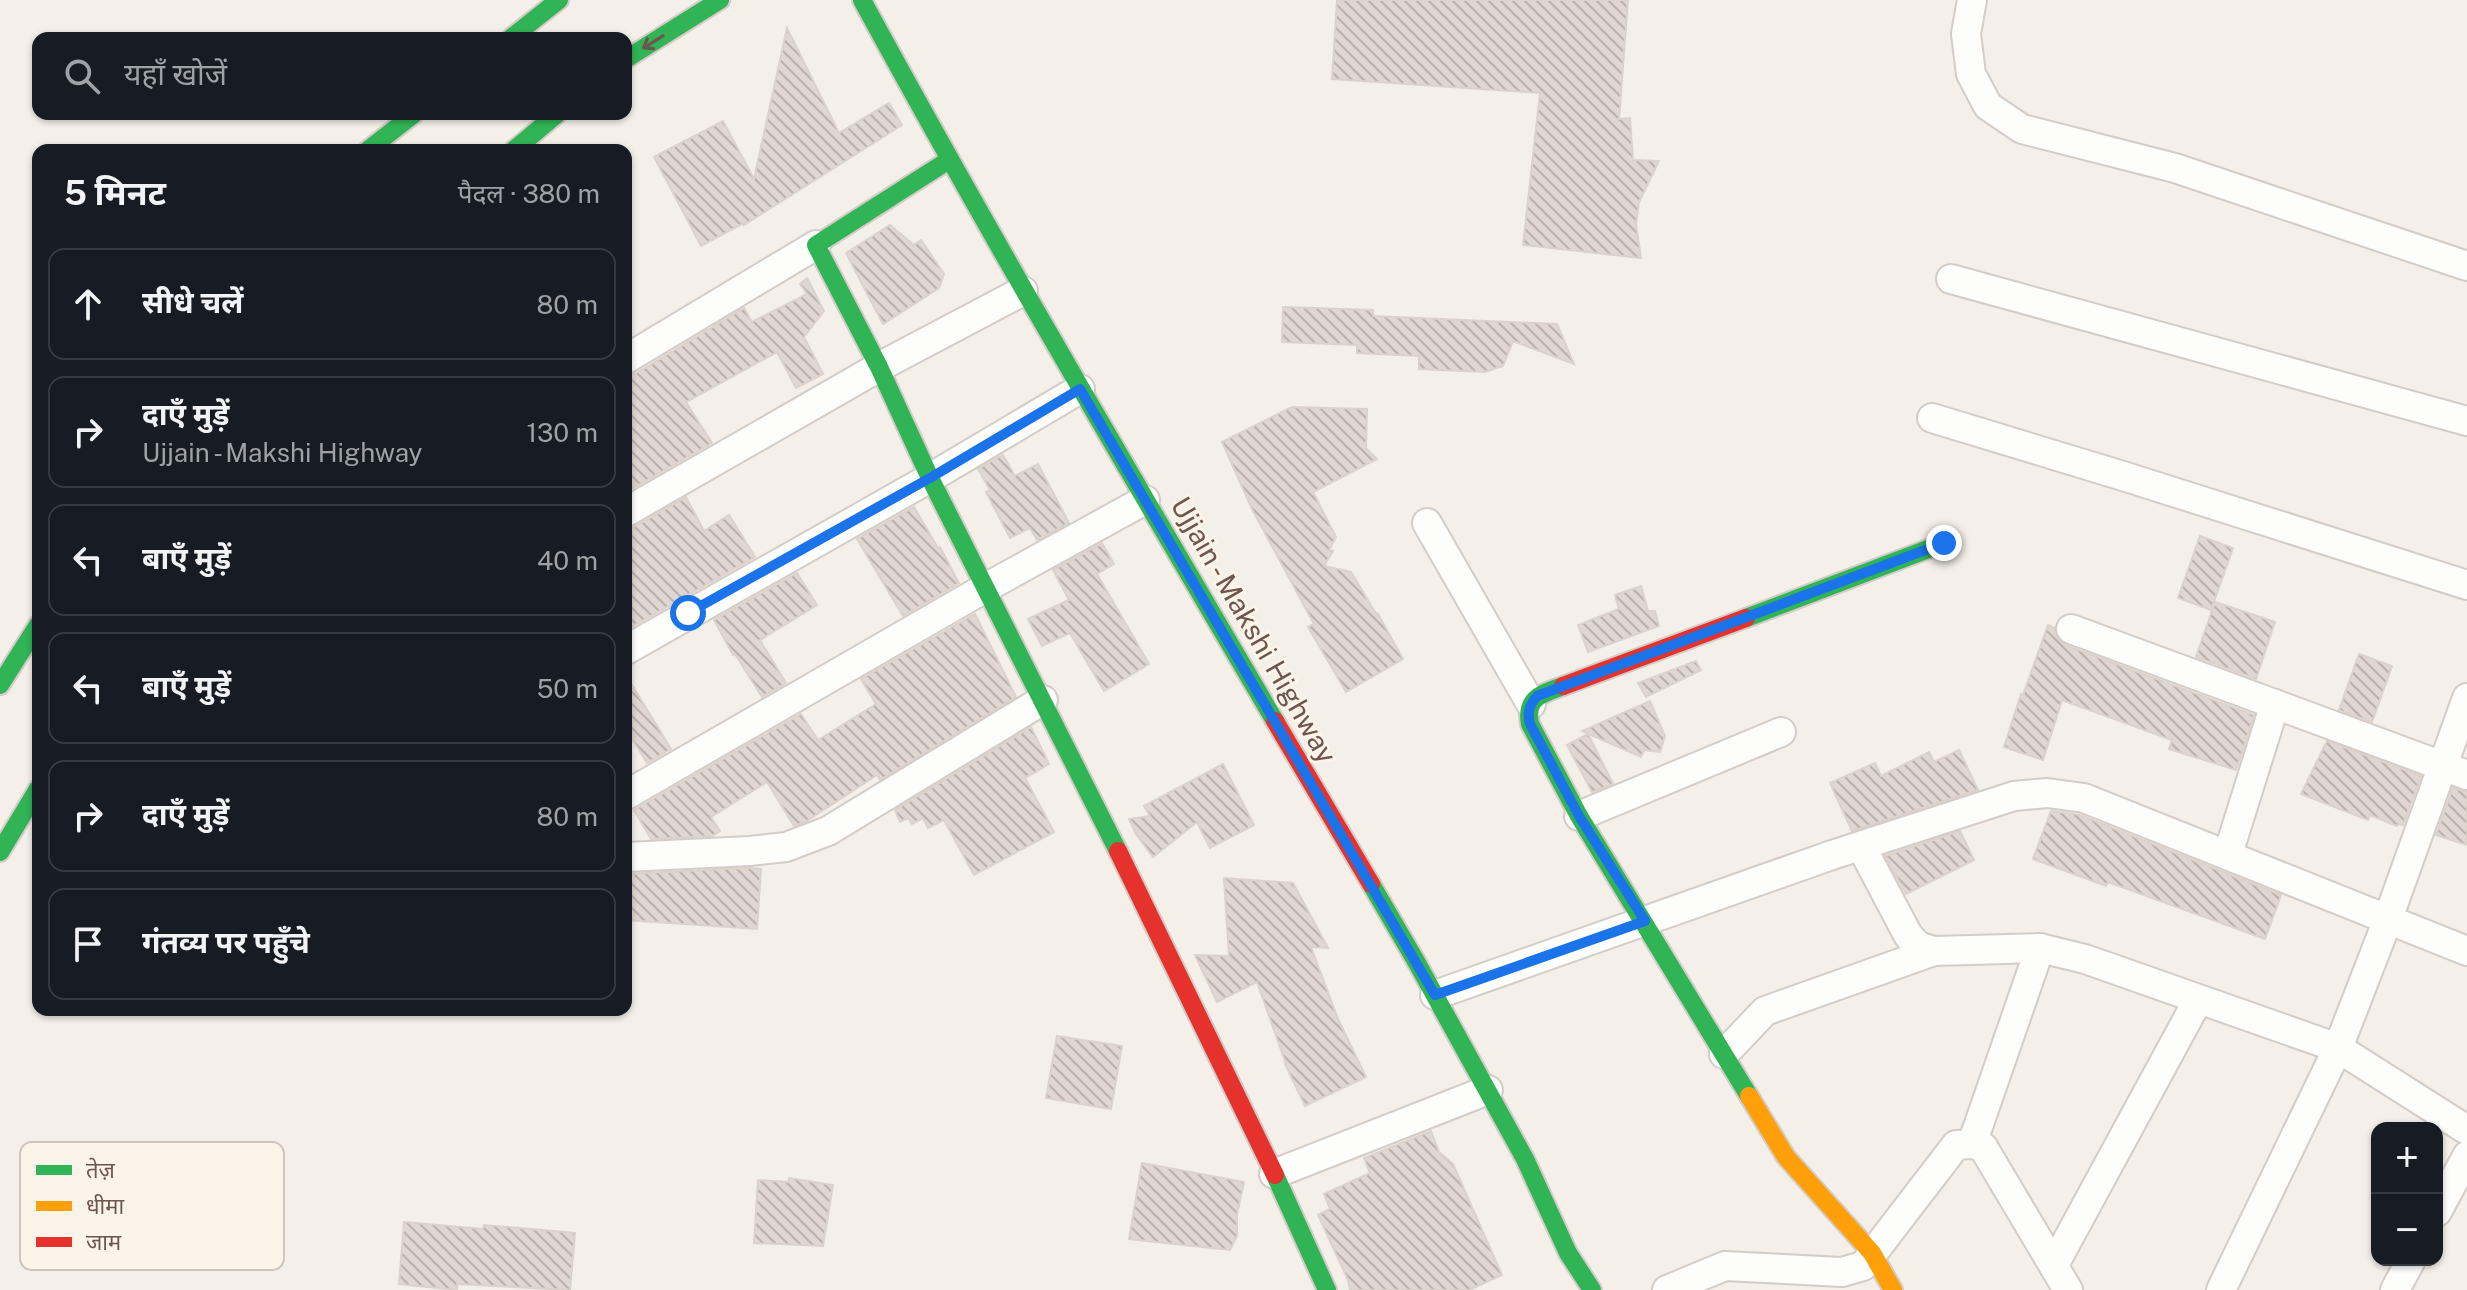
<!DOCTYPE html>
<html lang="hi">
<head>
<meta charset="utf-8">
<style>
  body { margin:0; font-family:"Public Sans","Noto Sans Devanagari",sans-serif; background:#242831; color:#f1f3f6 }
  .controls { position:absolute; right:24px; bottom:24px; display:grid; overflow:hidden; border-radius:16px; box-shadow:0 2px 6px #0004 }
  .controls button { width:72px; height:72px; display:grid; place-items:center; padding:0; border:0; border-bottom:2px solid #363941; background:#171b24; color:#f1f3f6; font:40px sans-serif }
  .stop { position:absolute; width:24px; height:24px; margin:-18px; border:6px solid #1a73e8; border-radius:50%; background:#fff }
  .stop.end { background:#1a73e8; border-color:#fff; box-shadow:0 2px 8px #0008 }
  .list { margin:0; padding:0; list-style:none }
  h2 { display:flex; justify-content:space-between; align-items:center; height:104px; margin:0; padding:0 32px; font-size:34px }
  h2 small { font-size:26px; font-weight:400; color:#9ea1a6 }
  .list li { display:grid; grid-template-columns:52px 1fr auto; gap:24px; align-items:center; box-sizing:border-box; height:112px; margin:0 16px 16px; padding:0 16px; border:2px solid #363941; border-radius:16px }
  .list b { display:block; font-size:30px; white-space:nowrap }
  .list p { margin:0; font-size:26px; white-space:nowrap; color:#9ea1a6 }
  .list em { font-size:26px; font-style:normal; color:#9ea1a6 }
  .icon { flex:none; width:44px; height:44px; fill:none; stroke:currentColor; stroke-width:2; stroke-linecap:round; stroke-linejoin:round }
  .map { position:relative; flex:none; width:2467px; height:1290px; overflow:hidden }
  .search { position:absolute; background:#171b24; box-shadow:0 2px 6px #0004; left:32px; top:32px; width:600px; height:88px; display:flex; align-items:center; gap:20px; box-sizing:border-box; padding:0 28px; border-radius:16px; color:#9ea1a6; font-size:30px }
  .panel { position:absolute; background:#171b24; box-shadow:0 2px 6px #0004; left:32px; top:144px; width:600px; height:872px; border-radius:16px }
  .map>svg:first-child { display:block }
  .building { fill:url(#building-back-hatch); stroke:#dcd2cc; stroke-width:2 }
  .lines { fill:none; stroke-linecap:round; stroke-linejoin:round }
  .street-casing { stroke:#d3ccc7; stroke-width:32 }
  .fast-casing { stroke:#d3cbc6; stroke-width:22 }
  .slow-casing { stroke:#d3cbc6; stroke-width:22 }
  .jam-casing { stroke:#d3cbc6; stroke-width:22 }
  .street { stroke:#fdfdfc; stroke-width:28 }
  .fast { stroke:#30b455; stroke-width:18 }
  .slow { stroke:#ff9f0a; stroke-width:18 }
  .jam { stroke:#e5322d; stroke-width:18 }
  .oneway { stroke:#6d564d }
  .route { stroke:#1a73e8; stroke-width:10 }
  .labels { text-anchor:middle; stroke-width:6; stroke-linejoin:round; paint-order:stroke }
  .street-label { font-size:28px; fill:#6d564d; stroke:#fcf3e9 }
  .key { fill:#fcf3e9; stroke:#d1c4ba; stroke-width:2 }
  .key-label { font-size:22px; fill:#6d564d }
</style>
</head>
<body>
<div class="map">
<svg width="2467" height="1290" viewBox="0 0 2467 1290">
  <defs>
    <pattern id="building-back-hatch" width="6" height="6" patternUnits="userSpaceOnUse" patternTransform="scale(2)"><rect width="6" height="6" fill="#e0d7d2"/><path d="M-1 5l2 2M0 0l6 6M5-1l2 2" fill="none" stroke="#bab1ad"/></pattern>
  </defs>
  <rect width="100%" height="100%" fill="#f4efe9"/>
  <g class="building">
    <path d="M1337,0H1628L1619,119L1630,118L1633,160L1659,161L1639,202L1636,224L1641,258L1523,245L1540,93L1332,79Z"/>
    <path d="M787,28L839,133L889,103L902,125L744,225V223L701,246L654,157L723,121L754,179Z"/>
    <path d="M890,225L914,245L921,240L944,274L939,288L883,324L846,253Z"/>
    <path d="M807,278L824,311L804,337L823,374L796,388L777,352L686,402L712,443L626,492V376L635,374L744,308L752,322L807,294L800,284Z"/>
    <path d="M1283,307L1373,310V316L1557,324L1574,364L1513,341L1503,366L1485,372L1419,369V356L1357,353V345L1282,342Z"/>
    <path d="M1292,407L1367,409L1366,448L1377,459L1313,492L1336,537L1329,550L1333,551L1324,566L1351,572L1375,612L1378,614L1403,659L1346,692L1308,627L1314,624L1252,509L1222,442Z"/>
    <path d="M1003,455L1015,476L1038,464L1069,523L1037,540L1030,528L1010,538L986,492L990,490L978,469Z"/>
    <path d="M686,497L704,531L729,515L755,557L626,630V529L634,527Z"/>
    <path d="M914,507L938,548L940,547L959,583L903,616L857,539Z"/>
    <path d="M2200,536L2233,548L2211,610L2178,598Z"/>
    <path d="M1102,543L1114,564L1097,574L1149,664L1104,691L1070,633L1042,646L1028,619L1069,600L1053,570Z"/>
    <path d="M797,573L817,605L760,640L786,683L762,697L735,654L733,655L714,620Z"/>
    <path d="M1641,586L1648,611H1655L1659,626L1588,652L1578,625L1619,609L1615,595Z"/>
    <path d="M2215,602L2275,622L2256,679L2196,657Z"/>
    <path d="M975,614L1016,697L880,780L877,775L805,822L794,826L767,782L711,817L720,831L712,836L651,839L634,810L801,714L818,740L876,704L861,679Z"/>
    <path d="M2048,625L2055,628L2058,639L2065,645L2254,715L2236,770L2169,749L2172,740L2062,700L2043,760L2004,747L2021,694L2023,695Z"/>
    <path d="M2359,654L2392,666L2372,722L2339,710Z"/>
    <path d="M1696,661L1701,670L1646,697L1638,683Z"/>
    <path d="M626,675L671,749L647,763L626,729Z"/>
    <path d="M1650,701L1665,736L1660,752L1644,750L1641,757L1582,731Z"/>
    <path d="M1031,727L1049,764L1025,778L1054,832L974,875L944,820L928,828L923,818L912,824L908,818L900,822L895,810Z"/>
    <path d="M1588,734L1613,784L1592,792L1567,745Z"/>
    <path d="M2327,741L2421,776L2403,825L2398,824L2397,826L2370,815L2368,820L2301,794Z"/>
    <path d="M1959,750L1978,790L1852,831L1830,783L1875,763L1881,776L1929,752L1934,762Z"/>
    <path d="M1223,764L1254,825L1210,848L1197,822L1153,857L1136,834L1129,819L1150,816L1144,806Z"/>
    <path d="M2453,788L2467,792V845L2436,835Z"/>
    <path d="M2051,811L2080,815L2281,895L2265,939L2108,882L2106,886L2033,859Z"/>
    <path d="M1960,831L1974,860L1906,894L1885,856Z"/>
    <path d="M746,868L761,869L757,929L626,920V874Z"/>
    <path d="M1224,878L1293,883L1328,948L1311,947L1338,1019L1366,1077L1305,1106L1285,1064H1286L1257,982L1217,1002L1195,955L1229,956Z"/>
    <path d="M1057,1036L1122,1046L1111,1109L1046,1098Z"/>
    <path d="M1431,1131L1439,1152L1453,1164L1502,1275L1469,1290H1350L1348,1280L1318,1215L1330,1209L1324,1194L1370,1173L1364,1158Z"/>
    <path d="M1142,1163L1244,1182L1237,1214V1236L1230,1250L1129,1239Z"/>
    <path d="M789,1178L833,1185L823,1246L754,1243L758,1180L789,1182Z"/>
    <path d="M404,1222L483,1229L484,1225L575,1233L570,1290L457,1284V1290L399,1284Z"/>
  </g>
  <g class="lines">
    <defs>
      <g id="street">
        <path d="M1972,0L1966,34L1971,74L1988,106L2022,129L2175,168L2467,266"/>
        <path d="M1951,279L2467,421"/>
        <path d="M626,359L816,245"/>
        <path d="M1932,418L2123,476L2467,585"/>
        <path d="M626,512L879,367L1023,291"/>
        <path d="M1427,523L1531,704"/>
        <path d="M2071,629L2467,775"/>
        <path d="M626,650L930,478L1080,389"/>
        <path d="M626,795L987,587L1145,500"/>
        <path d="M1579,816L1781,732"/>
        <path d="M1861,846L1908,935L1918,946L1934,951L2040,948L2085,959L2338,1048L2467,1130"/>
        <path d="M2228,854L2275,704"/>
        <path d="M626,857L750,851L786,847L828,831L1043,700"/>
        <path d="M1435,995L1832,855L2014,796L2047,793L2084,798L2467,951"/>
        <path d="M1724,1054L1765,1011L1934,951"/>
        <path d="M1972,1144L2040,948"/>
        <path d="M1274,1174L1488,1090"/>
        <path d="M2437,1212L2467,1156"/>
        <path d="M2054,1265L2198,1000"/>
        <path d="M1667,1290L1725,1266L1842,1272L1863,1266L1956,1145L1972,1144L1983,1147L2068,1290"/>
        <path d="M2221,1290L2338,1048L2385,927L2467,698"/>
        <path d="M2395,1290L2411,1260"/>
      </g>
      <g id="fast">
        <path d="M862,0C994,243 1135,482 1275,721"/>
        <path d="M511,38L559,0"/>
        <path d="M626,59L720,0"/>
        <path d="M368,150L414,114"/>
        <path d="M514,150L557,114"/>
        <path d="M949,160L816,245L879,367L930,478L1118,851"/>
        <path d="M1746,618L1944,543"/>
        <path d="M0,685L38,625"/>
        <path d="M1563,686C1542,694 1525,697 1530,724L1579,816L1749,1096"/>
        <path d="M0,852L38,789"/>
        <path d="M1371,884L1417,963L1525,1159L1568,1253L1592,1290"/>
        <path d="M1275,1175L1327,1290"/>
      </g>
      <path id="slow" d="M1749,1096L1786,1157L1872,1253L1893,1290"/>
      <g id="jam">
        <path d="M1563,686L1746,618"/>
        <path d="M1275,721L1371,884"/>
        <path d="M1118,851L1275,1175"/>
      </g>
    </defs>
    <use href="#street" class="street-casing"/>
    <use href="#fast" class="fast-casing"/>
    <use href="#slow" class="slow-casing"/>
    <use href="#jam" class="jam-casing"/>
    <use href="#street" class="street"/>
    <use href="#fast" class="fast"/>
    <use href="#slow" class="slow"/>
    <use href="#jam" class="jam"/>
  </g>
  <defs><path id="oneway-shaft" d="M-6 0H5M1.5-3L5.5 0L1.5 3" fill="none" stroke-width="1.6" stroke-linecap="round" stroke-linejoin="round" transform="scale(2)"/></defs>
  <use class="oneway" href="#oneway-shaft" transform="translate(653 42) rotate(148)"/>
  <g class="lines">
    <path class="route" d="M688,613L930,478L1080,389L1435,995L1645,921L1579,816L1530,724C1527,712 1529,706 1537,696L1944,543"/>
  </g>
  <g class="labels">
    <g class="street-label">
      <text transform="translate(1254 630) rotate(60)" y="10">Ujjain - Makshi Highway</text>
    </g>
  </g>
  <rect x="20" y="1142" width="264" height="128" rx="12" class="key"/>
  <rect x="36" y="1165" width="36" height="10" fill="#30b455"/>
  <rect x="36" y="1201" width="36" height="10" fill="#ff9f0a"/>
  <rect x="36" y="1237" width="36" height="10" fill="#e5322d"/>
  <g class="key-label">
    <text x="86" y="1178">तेज़</text>
    <text x="86" y="1214">धीमा</text>
    <text x="86" y="1250">जाम</text>
  </g>
</svg>
<div class="controls">
<button>+</button>
<button>−</button>
</div>
<div class="stop" style="left:688px;top:613px"></div>
<div class="stop end" style="left:1944px;top:543px"></div>
<div class="search"><svg class="icon" aria-label="search" viewBox="0 0 24 24"><circle cx="10" cy="10" r="6"/><path d="M15 15l6 6"/></svg>यहाँ खोजें</div>
<section class="panel">
<h2>5 मिनट<small>पैदल · 380 m</small></h2>
<ul class="list">
<li><svg class="icon" aria-label="ahead" viewBox="0 0 24 24"><path d="M12 20V5M6 11l6-6 6 6"/></svg><div><b>सीधे चलें</b></div><em>80 m</em></li>
<li><svg class="icon" aria-label="right" viewBox="0 0 24 24"><path d="M7 20v-9h11M14 6l5 5-5 5"/></svg><div><b>दाएँ मुड़ें</b><p>Ujjain - Makshi Highway</p></div><em>130 m</em></li>
<li><svg class="icon" aria-label="left" viewBox="0 0 24 24"><path d="M17 20v-9H6M10 6l-5 5 5 5"/></svg><div><b>बाएँ मुड़ें</b></div><em>40 m</em></li>
<li><svg class="icon" aria-label="left" viewBox="0 0 24 24"><path d="M17 20v-9H6M10 6l-5 5 5 5"/></svg><div><b>बाएँ मुड़ें</b></div><em>50 m</em></li>
<li><svg class="icon" aria-label="right" viewBox="0 0 24 24"><path d="M7 20v-9h11M14 6l5 5-5 5"/></svg><div><b>दाएँ मुड़ें</b></div><em>80 m</em></li>
<li><svg class="icon" aria-label="arrive" viewBox="0 0 24 24"><path d="M6 21V4h12l-3 4 3 4H6"/></svg><div><b>गंतव्य पर पहुँचे</b></div></li>
</ul>
</section>
</div>
</body>
</html>
